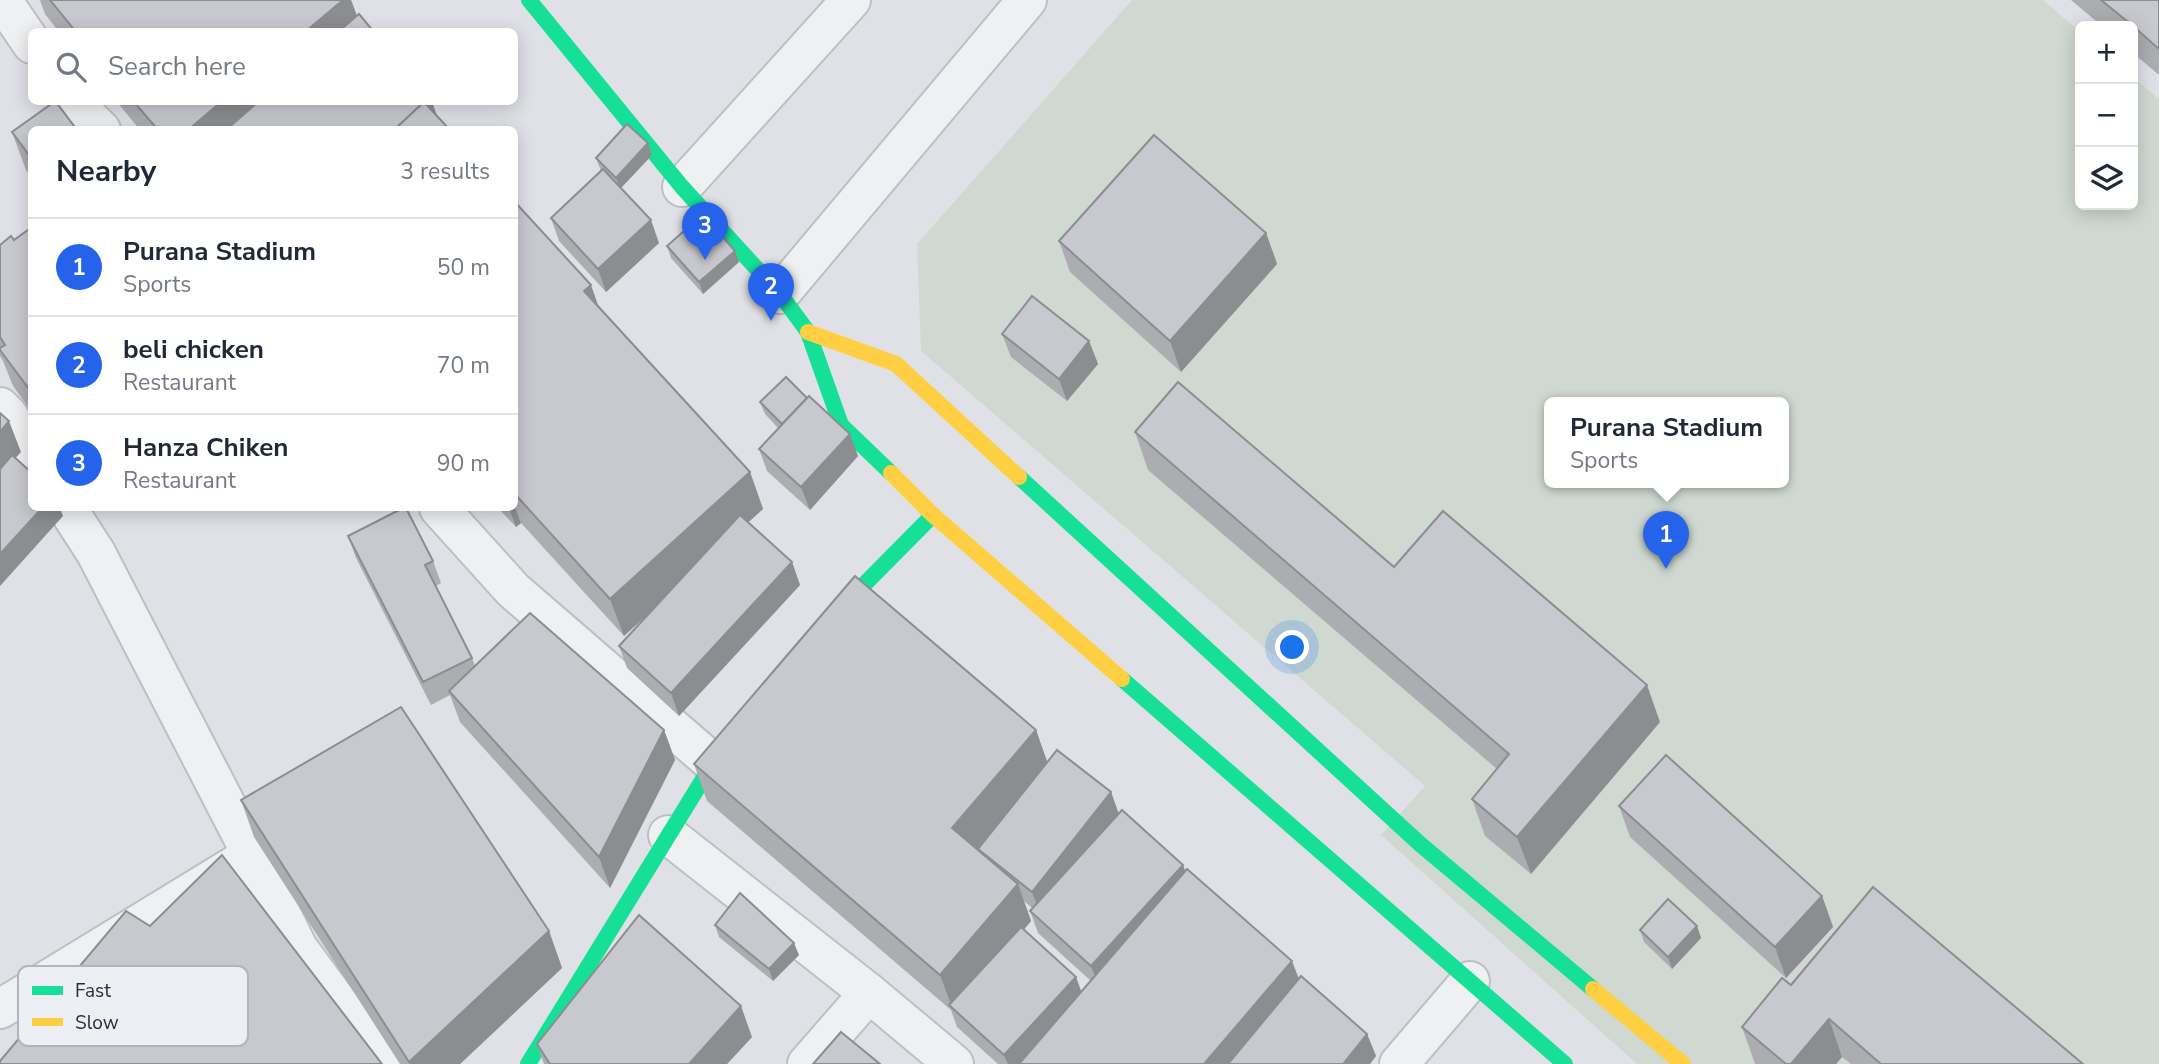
<!DOCTYPE html>
<html lang="en">
<head>
<meta charset="utf-8">
<style>
  body { margin:0; font-family:"Nunito Sans",sans-serif; background:#f6f6f7; color:#1f2937 }
  .controls { position:absolute; right:21px; top:21px; display:grid; overflow:hidden; border-radius:10px; box-shadow:0 4px 18px #0003 }
  .controls button { width:63px; height:63px; display:grid; place-items:center; padding:0; border:0; border-bottom:2px solid #e0e1e3; background:#fff; color:#1f2937; font:35px sans-serif }
  .you { position:absolute; left:1293px; top:648px; width:24px; height:24px; margin:-18px; border:5px solid #fff; border-radius:50%; background:#1a73e8; box-shadow:0 0 0 10px #1a73e833 }
  .badge { display:grid; place-items:center; width:46px; height:46px; border-radius:50%; background:#2563eb; color:#fff; font-size:23px; font-weight:700 }
  .pin { position:absolute; translate:-50% -58px; filter:drop-shadow(0 2px 4px #0008) }
  .pin::after { content:''; position:absolute; top:37px; width:24px; height:21px; background:inherit; clip-path:polygon(0 0,100% 0,50% 100%) }
  .popup { position:absolute; left:1544px; top:397px; width:245px; height:91px; box-sizing:border-box; display:grid; place-content:center; border-radius:10px; background:#fff; filter:drop-shadow(0 2px 5px #0005); font-size:23px; white-space:nowrap; color:#747a83 }
  .popup b { font-size:26px; color:#1f2937 }
  .popup::after { content:''; position:absolute; left:50%; top:100%; margin-left:-14px; border:14px solid transparent; border-top-color:#fff }
  .list { margin:0; padding:0; list-style:none }
  h2 { display:flex; justify-content:space-between; align-items:center; height:91px; margin:0; padding:0 28px; font-size:30px }
  h2 small { font-size:23px; font-weight:400; color:#747a83 }
  .list li { display:grid; grid-template-columns:46px 1fr auto; gap:21px; align-items:center; box-sizing:border-box; height:98px; padding:0 28px; border-top:2px solid #e0e1e3 }
  .list b { display:block; font-size:26px; white-space:nowrap }
  .list p { margin:0; font-size:23px; white-space:nowrap; color:#747a83 }
  .list em { font-size:23px; font-style:normal; color:#747a83 }
  .icon { flex:none; width:38px; height:38px; fill:none; stroke:currentColor; stroke-width:2; stroke-linecap:round; stroke-linejoin:round }
  .map { position:relative; flex:none; width:2159px; height:1064px; overflow:hidden }
  .search { position:absolute; background:#fff; box-shadow:0 4px 18px #0003; left:28px; top:28px; width:490px; height:77px; display:flex; align-items:center; gap:18px; box-sizing:border-box; padding:0 24px; border-radius:10px; color:#747a83; font-size:26px }
  .panel { position:absolute; background:#fff; box-shadow:0 4px 18px #0003; left:28px; top:126px; width:490px; height:385px; border-radius:10px }
  .map>svg:first-child { display:block }
  .green { fill:#cfd9d1; fill-rule:evenodd }
  .lines { fill:none; stroke-linecap:round; stroke-linejoin:round }
  .street-casing { stroke:#bebfc4; stroke-width:42 }
  .street { stroke:#eff0f2; stroke-width:38 }
  .fast { stroke:#16e098; stroke-width:16 }
  .slow { stroke:#ffcf43; stroke-width:16 }
  .wall { fill:#acadb1; fill-rule:evenodd }
  .shaded-wall { fill:#8c8d90 }
  .building { fill:#c8c9ce; stroke:#8c8d90; stroke-width:2 }
  .key { fill:#edeff5; stroke:#b2b5be; stroke-width:2 }
  .key-label { font-size:19px; fill:#272d3e }
</style>
</head>
<body>
<div class="map">
<svg width="2159" height="1064" viewBox="0 0 2159 1064">
  <rect width="100%" height="100%" fill="#e0e1e6"/>
  <path class="green" d="M1132,0H2043L2080,32V205H2133V77L2159,99V1064H1637L1381,835L1425,786L921,351L917,244ZM1549,403H1783V483H1549Z"/>
  <g class="lines">
    <defs>
      <g id="street">
        <path d="M2,0L32,44"/>
        <path d="M72,102L101,130"/>
        <path d="M682,187L851,0"/>
        <path d="M780,294L1027,0"/>
        <path d="M0,407L8,415L32,452"/>
        <path d="M67,508L96,553L252,855"/>
        <path d="M439,508L513,590L713,763"/>
        <path d="M668,835L869,993L954,1064"/>
        <path d="M0,1009L252,855L298,948L383,1064"/>
        <path d="M807,1064L869,993"/>
        <path d="M1399,1064L1470,981"/>
      </g>
    </defs>
    <use href="#street" class="street-casing"/>
    <use href="#street" class="street"/>
    <g class="fast">
      <path d="M529,0L682,187L780,294L808,332L841,425L891,473"/>
      <path d="M1019,477L1420,844L1593,989"/>
      <path d="M829,620L933,515"/>
      <path d="M1122,679L1565,1064"/>
      <path d="M528,1064L713,763L731,740"/>
    </g>
    <g class="slow">
      <path d="M808,332L896,364L1019,477"/>
      <path d="M891,473L933,515L1122,679"/>
      <path d="M1593,989L1683,1064"/>
    </g>
  </g>
  <g class="wall">
    <path d="M40,0H351L357,16L374,32H59L45,14Z"/>
    <path d="M2071,0H2159V75L2133,53V26H2102Z"/>
    <path d="M117,102H432L437,116L450,130H140Z"/>
    <path d="M32,130V178L26,170L12,132Z"/>
    <path d="M652,155L621,188L659,243L606,292L559,241L551,218L601,171L596,158Z"/>
    <path d="M514,201L599,307L750,472L763,509L748,522L792,562L800,585L679,716L627,668L619,646L651,611L624,636L521,523L516,527L498,508H514Z"/>
    <path d="M32,227V412L13,386L3,361L0,356V245L14,240Z"/>
    <path d="M1266,233L1277,264L1181,372L1070,272L1059,241Z"/>
    <path d="M667,246L739,262L703,294L671,258Z"/>
    <path d="M1002,334L1089,341L1098,364L1067,401L1011,357Z"/>
    <path d="M760,402L858,456L810,510L767,471L759,449L778,428L765,414Z"/>
    <path d="M1135,432L1394,567L1660,722L1531,874L1485,836L1472,799L1497,769L1148,470Z"/>
    <path d="M348,536L433,561L441,583L436,586L472,658L475,666L664,730L675,760L610,888L460,722L450,695L431,705L356,558Z"/>
    <path d="M1036,730L1047,762L1111,792L1119,814L1185,871L1299,978L1367,1034L1376,1056L1370,1064H998L957,1027L951,1010L707,801L694,764ZM1024,901L1032,908L1030,911L1038,933L1091,981L1081,992L1076,977L1024,930L1031,921Z"/>
    <path d="M241,800L549,931L562,968L460,1064H400L254,837Z"/>
    <path d="M1619,806L1822,896L1833,927L1786,978L1630,837Z"/>
    <path d="M715,925L799,955L773,981L719,937Z"/>
    <path d="M1697,926L1701,938L1672,969L1644,942L1640,930Z"/>
    <path d="M1791,985L2083,1064H1851L1842,1057L1836,1064H1755L1742,1027Z"/>
    <path d="M752,1037L727,1064H544L537,1044Z"/>
  </g>
  <g class="shaded-wall">
    <path d="M343,0H351L363,32H305Z"/>
    <path d="M221,102H279L246,130H188Z"/>
    <path d="M428,102H432L442,130H394Z"/>
    <path d="M648,143L652,155L620,189L616,178Z"/>
    <path d="M651,220L659,243L606,292L598,269Z"/>
    <path d="M1266,233L1277,264L1181,372L1170,341Z"/>
    <path d="M735,251L739,262L703,294L699,282Z"/>
    <path d="M591,285L604,322L584,291Z"/>
    <path d="M1089,341L1098,364L1067,401L1059,379Z"/>
    <path d="M9,421L21,452L0,475V432Z"/>
    <path d="M850,434L858,456L810,510L801,487Z"/>
    <path d="M750,472L763,509L624,636L610,599Z"/>
    <path d="M514,505L521,523L516,527L509,508H514Z"/>
    <path d="M42,508H60L63,516L0,586V554Z"/>
    <path d="M792,562L800,585L679,716L671,693Z"/>
    <path d="M1647,685L1660,722L1531,874L1517,837Z"/>
    <path d="M664,730L675,760L610,888L599,857Z"/>
    <path d="M1036,730L1049,767L965,865L952,828Z"/>
    <path d="M1111,792L1119,815L1041,915L1032,892Z"/>
    <path d="M1183,865L1191,887L1100,989L1091,966Z"/>
    <path d="M1018,884L1031,921L955,1010L952,1007L940,975Z"/>
    <path d="M1822,896L1833,927L1786,978L1775,947Z"/>
    <path d="M1697,926L1701,938L1672,969L1668,957Z"/>
    <path d="M549,931L562,968L460,1064H410L409,1062Z"/>
    <path d="M794,943L799,955L773,981L769,969Z"/>
    <path d="M1292,961L1304,992L1242,1064H1204Z"/>
    <path d="M1076,977L1084,999L1025,1064H1008L1004,1055Z"/>
    <path d="M741,1006L752,1037L727,1064H689Z"/>
    <path d="M1829,1019L1842,1057L1836,1064H1791Z"/>
    <path d="M1367,1034L1376,1056L1370,1064H1343Z"/>
  </g>
  <g class="building">
    <path d="M50,0H343L305,32H76Z"/>
    <path d="M2101,0H2159V49L2133,26Z"/>
    <path d="M359,14L374,32H338Z"/>
    <path d="M54,102H56L77,130H32V159L12,132Z"/>
    <path d="M134,102H221L188,130H158Z"/>
    <path d="M258,102H428L426,103L424,102L394,130H226Z"/>
    <path d="M424,102L450,130H394Z"/>
    <path d="M627,124L648,143L616,178L596,158Z"/>
    <path d="M1154,135L1266,233L1170,341L1059,241Z"/>
    <path d="M603,169L651,220L598,269L551,218Z"/>
    <path d="M514,201L591,285L584,291L750,472L610,599L514,493Z"/>
    <path d="M703,214L735,251L699,282L667,246Z"/>
    <path d="M32,227V393L0,350V348L5,345L0,337V245L11,236L14,240Z"/>
    <path d="M1032,296L1089,341L1059,379L1002,334Z"/>
    <path d="M786,377L807,398L782,424L760,402Z"/>
    <path d="M1178,382L1394,567L1443,511L1647,685L1517,837L1472,799L1509,754L1135,432Z"/>
    <path d="M809,396L850,434L801,487L759,449Z"/>
    <path d="M0,413L9,421L0,432Z"/>
    <path d="M12,455L32,473V508H42L0,554V469Z"/>
    <path d="M403,508H406L433,561L425,565L472,658L423,682L348,536Z"/>
    <path d="M740,515L792,562L671,693L619,646Z"/>
    <path d="M855,576L1036,730L952,828L1018,884L940,975L694,764Z"/>
    <path d="M530,613L664,730L599,857L449,691Z"/>
    <path d="M401,707L549,931L409,1062L241,800Z"/>
    <path d="M1057,750L1111,792L1032,892L978,849Z"/>
    <path d="M1666,755L1822,896L1775,947L1619,806Z"/>
    <path d="M1122,810L1183,865L1091,966L1030,911Z"/>
    <path d="M222,855L382,1064H0V1061L126,911L150,926Z"/>
    <path d="M1187,869L1292,961L1204,1064H1019Z"/>
    <path d="M1873,887L2083,1064H1881L1829,1019L1791,1064H1786L1742,1027L1782,978L1791,985Z"/>
    <path d="M740,893L794,943L769,969L715,925Z"/>
    <path d="M1668,899L1697,926L1668,957L1640,930Z"/>
    <path d="M639,915L741,1006L689,1064H550L537,1044Z"/>
    <path d="M1021,927L1076,977L1004,1055L949,1005Z"/>
    <path d="M1301,976L1367,1034L1343,1064H1228Z"/>
    <path d="M841,1032L880,1064H813Z"/>
  </g>
  <rect x="18" y="966" width="230" height="80" rx="10" class="key"/>
  <rect x="32" y="986" width="31" height="9" fill="#16e098"/>
  <rect x="32" y="1018" width="31" height="8" fill="#ffcf43"/>
  <g class="key-label">
    <text x="75" y="997">Fast</text>
    <text x="75" y="1029">Slow</text>
  </g>
</svg>
<div class="controls">
<button>+</button>
<button>−</button>
<button><svg class="icon" aria-label="layers" viewBox="0 0 24 24"><path d="M12 4l9 5-9 5-9-5zM3 14l9 5 9-5"/></svg></button>
</div>
<div class="you"></div>
<div class="pin badge" style="left:1666px;top:569px">1</div>
<div class="popup"><b>Purana Stadium</b>Sports</div>
<div class="pin badge" style="left:771px;top:321px">2</div>
<div class="pin badge" style="left:705px;top:260px">3</div>
<div class="search"><svg class="icon" aria-label="search" viewBox="0 0 24 24"><circle cx="10" cy="10" r="6"/><path d="M15 15l6 6"/></svg>Search here</div>
<section class="panel">
<h2>Nearby<small>3 results</small></h2>
<ul class="list">
<li><span class="badge">1</span><div><b>Purana Stadium</b><p>Sports</p></div><em>50 m</em></li>
<li><span class="badge">2</span><div><b>beli chicken</b><p>Restaurant</p></div><em>70 m</em></li>
<li><span class="badge">3</span><div><b>Hanza Chiken</b><p>Restaurant</p></div><em>90 m</em></li>
</ul>
</section>
</div>
</body>
</html>
